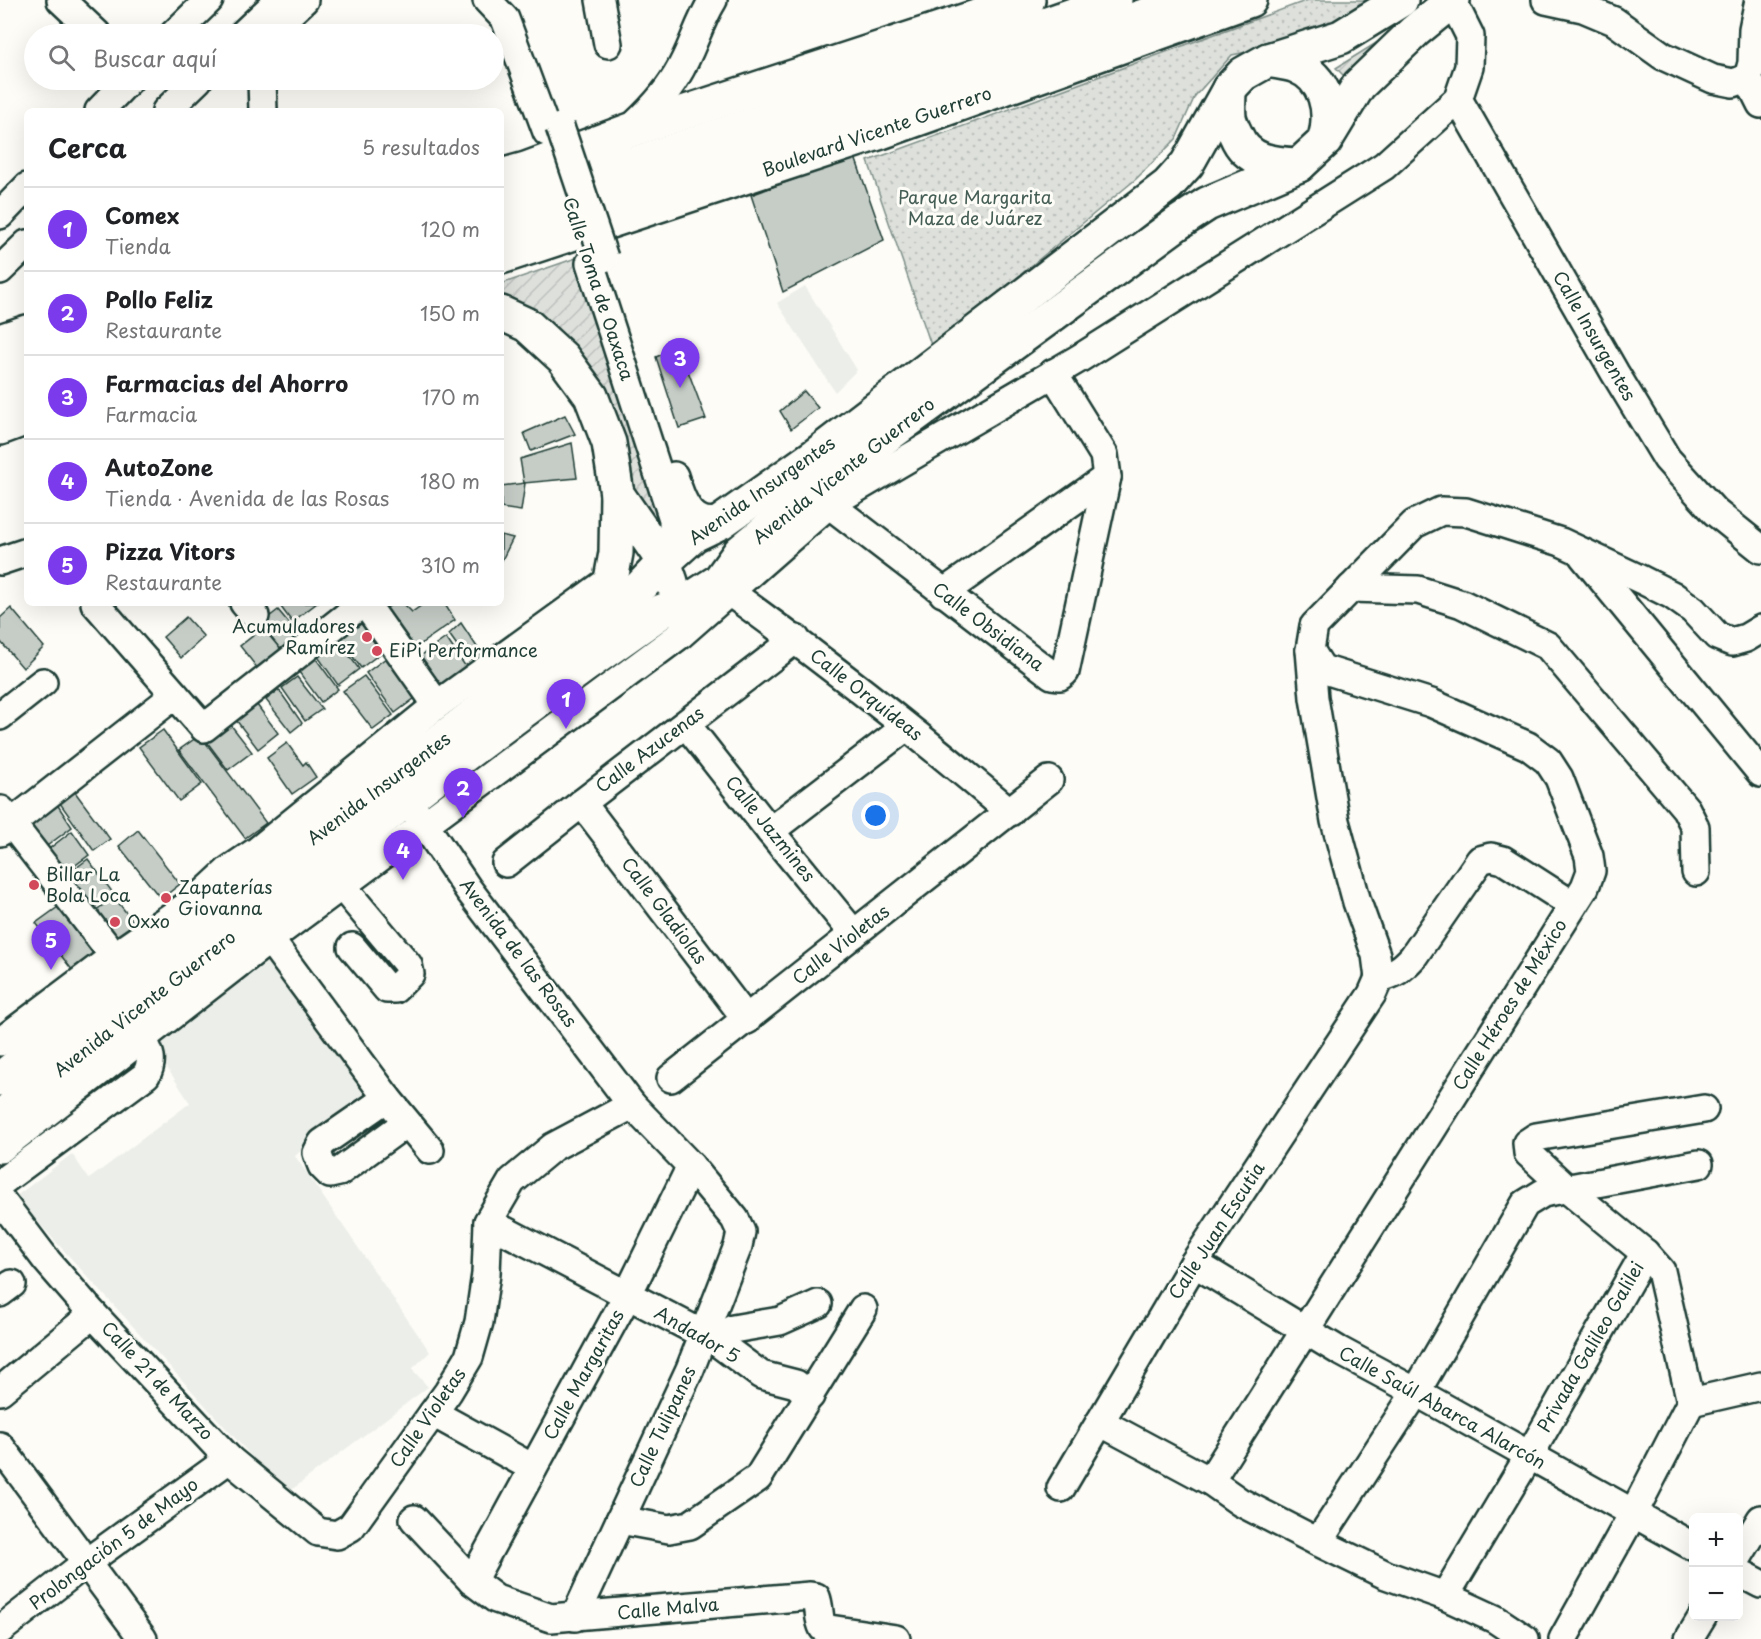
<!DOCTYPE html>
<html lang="es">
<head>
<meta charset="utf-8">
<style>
  body { margin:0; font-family:"Playpen Sans",sans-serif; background:#f2f2f2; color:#202124 }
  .controls { position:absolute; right:18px; bottom:18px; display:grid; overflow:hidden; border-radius:9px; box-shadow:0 6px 24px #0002 }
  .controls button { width:54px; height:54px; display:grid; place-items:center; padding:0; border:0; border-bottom:2px solid #e0e0e0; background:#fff; color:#202124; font:30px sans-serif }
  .you { position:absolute; left:876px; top:816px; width:21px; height:21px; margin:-15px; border:4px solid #fff; border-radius:50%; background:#1a73e8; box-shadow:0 0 0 9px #1a73e833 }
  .badge { display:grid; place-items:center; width:39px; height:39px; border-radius:50%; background:#7c3aed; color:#fff; font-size:20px; font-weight:700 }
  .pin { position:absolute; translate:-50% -50px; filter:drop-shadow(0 2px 3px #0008) }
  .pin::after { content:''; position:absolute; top:32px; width:21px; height:18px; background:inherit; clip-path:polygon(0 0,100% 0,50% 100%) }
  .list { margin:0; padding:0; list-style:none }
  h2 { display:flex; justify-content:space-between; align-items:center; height:78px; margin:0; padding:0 24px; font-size:26px }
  h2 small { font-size:20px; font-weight:400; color:#757577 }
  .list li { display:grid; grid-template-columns:39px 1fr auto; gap:18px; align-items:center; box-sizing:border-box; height:84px; padding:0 24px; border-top:2px solid #e0e0e0 }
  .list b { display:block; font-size:22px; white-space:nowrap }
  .list p { margin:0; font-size:20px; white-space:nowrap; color:#757577 }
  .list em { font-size:20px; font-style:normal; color:#757577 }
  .icon { flex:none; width:33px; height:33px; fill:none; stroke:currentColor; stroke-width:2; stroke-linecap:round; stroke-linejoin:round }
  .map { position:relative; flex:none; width:1761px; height:1639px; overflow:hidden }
  .search { position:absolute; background:#fff; box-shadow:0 6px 24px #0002; left:24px; top:24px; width:480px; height:66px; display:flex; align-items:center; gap:15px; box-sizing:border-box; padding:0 21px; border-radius:33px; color:#757577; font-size:22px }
  .panel { position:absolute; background:#fff; box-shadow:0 6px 24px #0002; left:24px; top:108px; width:480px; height:498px; border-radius:9px }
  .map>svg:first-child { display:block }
  .built { fill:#eceee9 }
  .park { fill:url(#park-dots); stroke:#7e8e88; stroke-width:1.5 }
  .garden { fill:url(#garden-furrows); stroke:#7e8e88; stroke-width:1.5 }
  .building { fill:#c6cdc7; stroke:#1f3d34; stroke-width:1.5 }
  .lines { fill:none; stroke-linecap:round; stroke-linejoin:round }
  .minor-casing { stroke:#1f3d34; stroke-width:32 }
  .major-casing { stroke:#1f3d34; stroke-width:38 }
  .highway-casing { stroke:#1f3d34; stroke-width:38 }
  .minor { stroke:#fdfcf7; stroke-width:27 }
  .major { stroke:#fdfcf7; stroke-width:33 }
  .highway { stroke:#fdfcf7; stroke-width:33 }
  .minor-bridge-casing { stroke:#1f3d34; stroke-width:32; stroke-linecap:butt }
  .minor-bridge { stroke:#fdfcf7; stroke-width:27 }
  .poi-dot { fill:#d1495b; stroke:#fdfcf7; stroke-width:2 }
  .labels { text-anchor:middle; stroke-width:6; stroke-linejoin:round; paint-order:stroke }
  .street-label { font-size:18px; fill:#1f3d34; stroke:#fdfcf7 }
  .park-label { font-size:18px; fill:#455e55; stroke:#fdfcf7 }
  .poi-label { font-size:18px; fill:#1f3d34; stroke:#fdfcf7; text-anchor:start }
</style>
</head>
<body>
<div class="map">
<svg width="1761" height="1639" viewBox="0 0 1761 1639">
  <defs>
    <pattern id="park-dots" width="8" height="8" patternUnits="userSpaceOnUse" patternTransform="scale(1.5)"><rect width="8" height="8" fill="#dde0db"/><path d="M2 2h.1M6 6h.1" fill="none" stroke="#bdc1bd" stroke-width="1.8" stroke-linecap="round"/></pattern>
    <pattern id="garden-furrows" width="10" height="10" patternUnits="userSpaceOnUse" patternTransform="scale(1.5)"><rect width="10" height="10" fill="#dde0db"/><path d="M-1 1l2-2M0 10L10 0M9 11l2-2" fill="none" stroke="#bdc1bd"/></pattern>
  </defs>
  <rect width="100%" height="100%" fill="#fdfcf7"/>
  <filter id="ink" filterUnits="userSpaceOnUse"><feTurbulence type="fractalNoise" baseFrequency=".0167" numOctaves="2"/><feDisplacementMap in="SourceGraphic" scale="12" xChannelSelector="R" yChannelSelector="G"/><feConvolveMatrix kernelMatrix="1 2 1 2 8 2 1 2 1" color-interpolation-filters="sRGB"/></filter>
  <g filter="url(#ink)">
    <g class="built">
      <path d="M805,286L857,370L835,392L777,303Z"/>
      <path d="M266,962L367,1093L295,1156L430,1352L412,1369L428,1387L286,1494L15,1197L72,1154L89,1179L190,1103L155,1049Z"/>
    </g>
    <path class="park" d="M1308,0H1383L1304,40L1232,55L1195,96L1176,139L1136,179L932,348L868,161Z"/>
    <g class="garden">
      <path d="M1402,27L1345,77L1336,68Z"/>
      <path d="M576,258L661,518L653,533L640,527L613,436L501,312V284Z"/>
    </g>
    <g class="building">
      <path d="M855,157L884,240L783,292L751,195Z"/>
      <path d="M679,347L706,419L679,428L656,357Z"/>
      <path d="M804,391L818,408L791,429L780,411Z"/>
      <path d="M565,415L575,434L531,451L524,433Z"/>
      <path d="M572,443L577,478L524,483L520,459Z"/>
      <path d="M525,483L521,511L501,508V486Z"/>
      <path d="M501,535L513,538L501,562Z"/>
      <path d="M278,603H317L292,622Z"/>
      <path d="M394,603H403L412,612L425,603H444L455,620L409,652L382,611Z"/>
      <path d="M11,608L44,647L23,668L0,641V618Z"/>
      <path d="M278,610L304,641L286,656L260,624Z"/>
      <path d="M186,617L204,637L181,658L163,637Z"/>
      <path d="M358,619L382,652L361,668L337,635Z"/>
      <path d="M461,623L479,650L466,658L449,634Z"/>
      <path d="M263,628L286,656L262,674L240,646Z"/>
      <path d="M335,636L359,669L338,685L314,651Z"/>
      <path d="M446,638L466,667L438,686L419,657Z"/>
      <path d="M314,656L338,689L321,702L296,668Z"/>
      <path d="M386,658L415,698L395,713L366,673Z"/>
      <path d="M364,676L393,715L373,730L343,691Z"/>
      <path d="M297,677L322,709L305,721L282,688Z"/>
      <path d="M279,690L302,723L291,732L266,700Z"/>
      <path d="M254,701L278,733L258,749L233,716Z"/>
      <path d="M227,720L252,752L228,770L204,738Z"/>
      <path d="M163,730L202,784L179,801L139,747Z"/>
      <path d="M200,735L266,823L245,838L179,750Z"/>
      <path d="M287,743L303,765L306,762L316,777L292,794L267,758Z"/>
      <path d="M72,788L110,839L94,851L57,799Z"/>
      <path d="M53,798L72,827L43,849L24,822Z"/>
      <path d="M138,830L180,884L161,899L119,846Z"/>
      <path d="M72,831L89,855L62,875L45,852Z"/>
      <path d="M88,859L113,893L89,911L64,877Z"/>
      <path d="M114,897L139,929L115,946L91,914Z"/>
      <path d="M58,907L97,959L76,975L36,923Z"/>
    </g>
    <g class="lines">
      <defs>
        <g id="minor">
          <path d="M61,0L97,34"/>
          <path d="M487,0L505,19L547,132"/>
          <path d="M600,0L608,44"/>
          <path d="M1546,0L1583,8L1614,21L1663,56L1713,79L1733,83L1748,78"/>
          <path d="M174,34L209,0"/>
          <path d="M243,34L279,0"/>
          <path d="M274,34L287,16L304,0"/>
          <path d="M1748,78L1752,63L1753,29L1759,0"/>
          <path d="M1748,78L1761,104"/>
          <path d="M262,80L263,111"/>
          <path d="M1458,99L1615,373L1667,459L1715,512L1761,549"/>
          <path d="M99,111L129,80"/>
          <path d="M166,111L198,80"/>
          <path d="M628,131C645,116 665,95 677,75C692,51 698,24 713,0"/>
          <path d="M0,215L27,187"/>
          <path d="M590,263L673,519V533L664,562"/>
          <path d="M0,270L27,244"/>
          <path d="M674,476C679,491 685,514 702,520C707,522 716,521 721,522"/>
          <path d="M817,495L1052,675L1060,676L1065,672L1107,477L1104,455L1053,373"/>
          <path d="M1583,556L1761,773"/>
          <path d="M0,561L27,552"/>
          <path d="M719,581L728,591C825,661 919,734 1010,812"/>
          <path d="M1351,588L1418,590L1462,604L1548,646L1686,809L1695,827L1696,872"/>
          <path d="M943,593L1107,477"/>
          <path d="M95,603L204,728L363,603"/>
          <path d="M244,603L255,616"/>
          <path d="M365,603L437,705"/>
          <path d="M0,716L43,682"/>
          <path d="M686,724L770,831L854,934"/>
          <path d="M582,803L747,1020"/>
          <path d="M414,809L468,889L632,1105L691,1166L735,1219L741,1232L738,1246L690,1369L575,1617"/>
          <path d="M1,810L114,956L122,971"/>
          <path d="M770,831L906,727"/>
          <path d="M0,832L175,695"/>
          <path d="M506,863L582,803L796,639"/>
          <path d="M331,873L408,965L410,974L395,989H387L352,947"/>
          <path d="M259,925L387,1098L430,1150"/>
          <path d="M1379,978L1376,955L1357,902L1335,821L1314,698L1310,650L1314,626L1414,524L1441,511L1466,512L1561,542L1642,580L1672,595L1693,610L1717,636L1732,642L1746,638L1761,629"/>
          <path d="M1379,978C1395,974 1402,969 1413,957L1480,860L1491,857L1503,860L1573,905"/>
          <path d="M0,1042L114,956L201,896L229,870L257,851L437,705L607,582"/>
          <path d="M671,1078L1049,780"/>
          <path d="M387,1098L322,1143L317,1153L322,1166L330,1174L339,1172L406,1123"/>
          <path d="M0,1149L270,939L680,635L828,505L1080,358L1384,166L1458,99L1469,67L1470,36L1452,0"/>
          <path d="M0,1183L146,1075C154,1060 150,1053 142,1038"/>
          <path d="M0,1199L47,1261L93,1314L229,1459L318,1532L337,1535L351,1527L448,1392L469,1357L479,1322L486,1274L488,1222L512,1181L553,1147L632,1105"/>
          <path d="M488,1222L714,1340L761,1375L796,1384L810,1396"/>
          <path d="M1194,1263L1338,1350L1416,1392L1694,1547"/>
          <path d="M0,1293L12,1284"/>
          <path d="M714,1340L733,1329L780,1321L818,1304"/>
          <path d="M0,1391L93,1314"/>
          <path d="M1691,1402L1661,1271L1645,1253L1567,1189L1528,1153L1527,1143L1536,1137L1704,1109"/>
          <path d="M1691,1402L1761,1386"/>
          <path d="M433,1413L533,1468"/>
          <path d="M1100,1422L1210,1481L1240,1502L1318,1542L1386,1575L1445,1596L1495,1619L1525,1639"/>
          <path d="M0,1446L143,1639"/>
          <path d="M1210,1481L1585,887L1591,871L1589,856L1559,778L1548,761L1528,746L1431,703L1322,669L1310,650"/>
          <path d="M1061,1488L1194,1263L1372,994L1379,978"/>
          <path d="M414,1519L472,1581L496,1599L551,1618L810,1596L816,1597C820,1607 818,1619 823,1628L896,1639"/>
          <path d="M620,1520L669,1529L690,1525L758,1478L863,1309"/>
          <path d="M1318,1542L1416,1392L1525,1204L1543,1193L1699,1164"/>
          <path d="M1738,1557L1761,1519"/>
          <path d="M1738,1572L1761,1584"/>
          <path d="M472,1581L627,1296L691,1166"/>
          <path d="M1445,1596L1529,1456L1645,1253"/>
          <path d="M0,1630L87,1562L229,1459"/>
          <path d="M1563,1639L1633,1514L1691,1402"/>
          <path d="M1689,1639L1703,1616"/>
        </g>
        <g id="major">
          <path d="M1268,60C1277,62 1288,63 1296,66C1326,78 1333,111 1325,139"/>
          <path d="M1229,89C1229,98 1228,108 1229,117C1230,123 1233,129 1236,135C1247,162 1273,164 1299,165"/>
          <path d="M501,176L526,169L628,131L1028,0"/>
          <path d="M501,257L881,132L1250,0"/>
          <path d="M501,313L527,325L563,358L591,396L609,443L617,494L616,553L611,580L584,627"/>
          <path d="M0,341L27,332"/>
          <path d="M0,428L27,418"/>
          <path d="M617,494L664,562L671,582"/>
          <path d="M0,1079L127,979L580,634L626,602L664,562L694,535L721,522L813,457L1168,185L1187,164L1229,89L1243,74L1268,60L1341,37L1401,0"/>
          <path d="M0,1117L463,756L583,667L662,611L686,602L719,581L740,552L828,479L1178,223L1207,204L1299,165L1325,141L1359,85L1415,31L1453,0"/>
        </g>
        <g id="highway">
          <path d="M501,207L917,70L1115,0"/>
          <path d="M501,232L921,93L1190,0"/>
          <path d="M0,374L27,365"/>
          <path d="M0,399L27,390"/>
        </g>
      </defs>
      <use href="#minor" class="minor-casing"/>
      <use href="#major" class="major-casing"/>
      <use href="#highway" class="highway-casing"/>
      <use href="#minor" class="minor"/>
      <use href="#major" class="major"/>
      <use href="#highway" class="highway"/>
      <defs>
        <path id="minor-bridge" d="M560,127L604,258"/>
      </defs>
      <use href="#minor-bridge" class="minor-bridge-casing"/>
      <use href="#minor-bridge" class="minor-bridge"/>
    </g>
  </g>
  <g class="poi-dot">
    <circle cx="367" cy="637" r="6"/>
    <circle cx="377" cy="651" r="6"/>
    <circle cx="34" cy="885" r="6"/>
    <circle cx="166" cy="898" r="6"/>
    <circle cx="115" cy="922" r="6"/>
  </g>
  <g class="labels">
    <g class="street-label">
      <text transform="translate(877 132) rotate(-19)" y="6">Boulevard Vicente Guerrero</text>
      <text transform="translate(598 289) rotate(72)" y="6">Calle Toma de Oaxaca</text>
      <text transform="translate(1594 336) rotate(60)" y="6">Calle Insurgentes</text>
      <text transform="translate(844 471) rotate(-38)" y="6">Avenida Vicente Guerrero</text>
      <text transform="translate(762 491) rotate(-35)" y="6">Avenida Insurgentes</text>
      <text transform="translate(988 627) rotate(37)" y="6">Calle Obsidiana</text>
      <text transform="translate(866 695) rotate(38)" y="6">Calle Orquídeas</text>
      <text transform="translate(650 750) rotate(-37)" y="6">Calle Azucenas</text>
      <text transform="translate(379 789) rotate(-37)" y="6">Avenida Insurgentes</text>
      <text transform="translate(770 829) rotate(51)" y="6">Calle Jazmines</text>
      <text transform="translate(664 911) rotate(53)" y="6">Calle Gladiolas</text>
      <text transform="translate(841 945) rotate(-38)" y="6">Calle Violetas</text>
      <text transform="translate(518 953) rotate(53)" y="6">Avenida de las Rosas</text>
      <text transform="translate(145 1004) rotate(-38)" y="6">Avenida Vicente Guerrero</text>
      <text transform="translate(1510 1005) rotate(-58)" y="6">Calle Héroes de México</text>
      <text transform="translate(1217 1231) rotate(-57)" y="6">Calle Juan Escutia</text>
      <text transform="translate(697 1335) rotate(30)" y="6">Andador 5</text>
      <text transform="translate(1591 1347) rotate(-60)" y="6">Privada Galileo Galilei</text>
      <text transform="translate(584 1375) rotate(-61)" y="6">Calle Margaritas</text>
      <text transform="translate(157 1381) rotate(47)" y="6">Calle 21 de Marzo</text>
      <text transform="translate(1442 1408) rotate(29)" y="6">Calle Saúl Abarca Alarcón</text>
      <text transform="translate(428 1418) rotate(-55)" y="6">Calle Violetas</text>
      <text transform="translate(663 1427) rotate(-65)" y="6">Calle Tulipanes</text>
      <text transform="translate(114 1544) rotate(-37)" y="6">Prolongación 5 de Mayo</text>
      <text transform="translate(668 1609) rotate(-5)" y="6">Calle Malva</text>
    </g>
    <g class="park-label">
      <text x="975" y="204">Parque Margarita<tspan x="975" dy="21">Maza de Juárez</tspan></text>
    </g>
    <g class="poi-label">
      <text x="355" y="633" text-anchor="end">Acumuladores<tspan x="355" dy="21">Ramírez</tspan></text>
      <text x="389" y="657">EiPi Performance</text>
      <text x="46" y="881">Billar La<tspan x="46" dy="21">Bola Loca</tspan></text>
      <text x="178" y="894">Zapaterías<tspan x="178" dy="21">Giovanna</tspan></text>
      <text x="127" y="928">Oxxo</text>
    </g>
  </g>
</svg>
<div class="controls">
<button>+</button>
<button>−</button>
</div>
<div class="you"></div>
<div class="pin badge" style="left:566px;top:729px">1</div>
<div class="pin badge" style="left:463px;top:818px">2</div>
<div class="pin badge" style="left:680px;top:388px">3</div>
<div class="pin badge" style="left:403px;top:880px">4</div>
<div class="pin badge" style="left:51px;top:970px">5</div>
<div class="search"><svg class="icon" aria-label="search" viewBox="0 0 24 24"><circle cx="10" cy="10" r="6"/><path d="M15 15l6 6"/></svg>Buscar aquí</div>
<section class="panel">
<h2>Cerca<small>5 resultados</small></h2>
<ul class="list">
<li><span class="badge">1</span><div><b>Comex</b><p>Tienda</p></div><em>120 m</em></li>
<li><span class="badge">2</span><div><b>Pollo Feliz</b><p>Restaurante</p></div><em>150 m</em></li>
<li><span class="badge">3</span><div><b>Farmacias del Ahorro</b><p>Farmacia</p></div><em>170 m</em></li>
<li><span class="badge">4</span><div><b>AutoZone</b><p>Tienda · Avenida de las Rosas</p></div><em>180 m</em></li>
<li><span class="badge">5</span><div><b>Pizza Vitors</b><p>Restaurante</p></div><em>310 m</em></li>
</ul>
</section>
</div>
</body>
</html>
